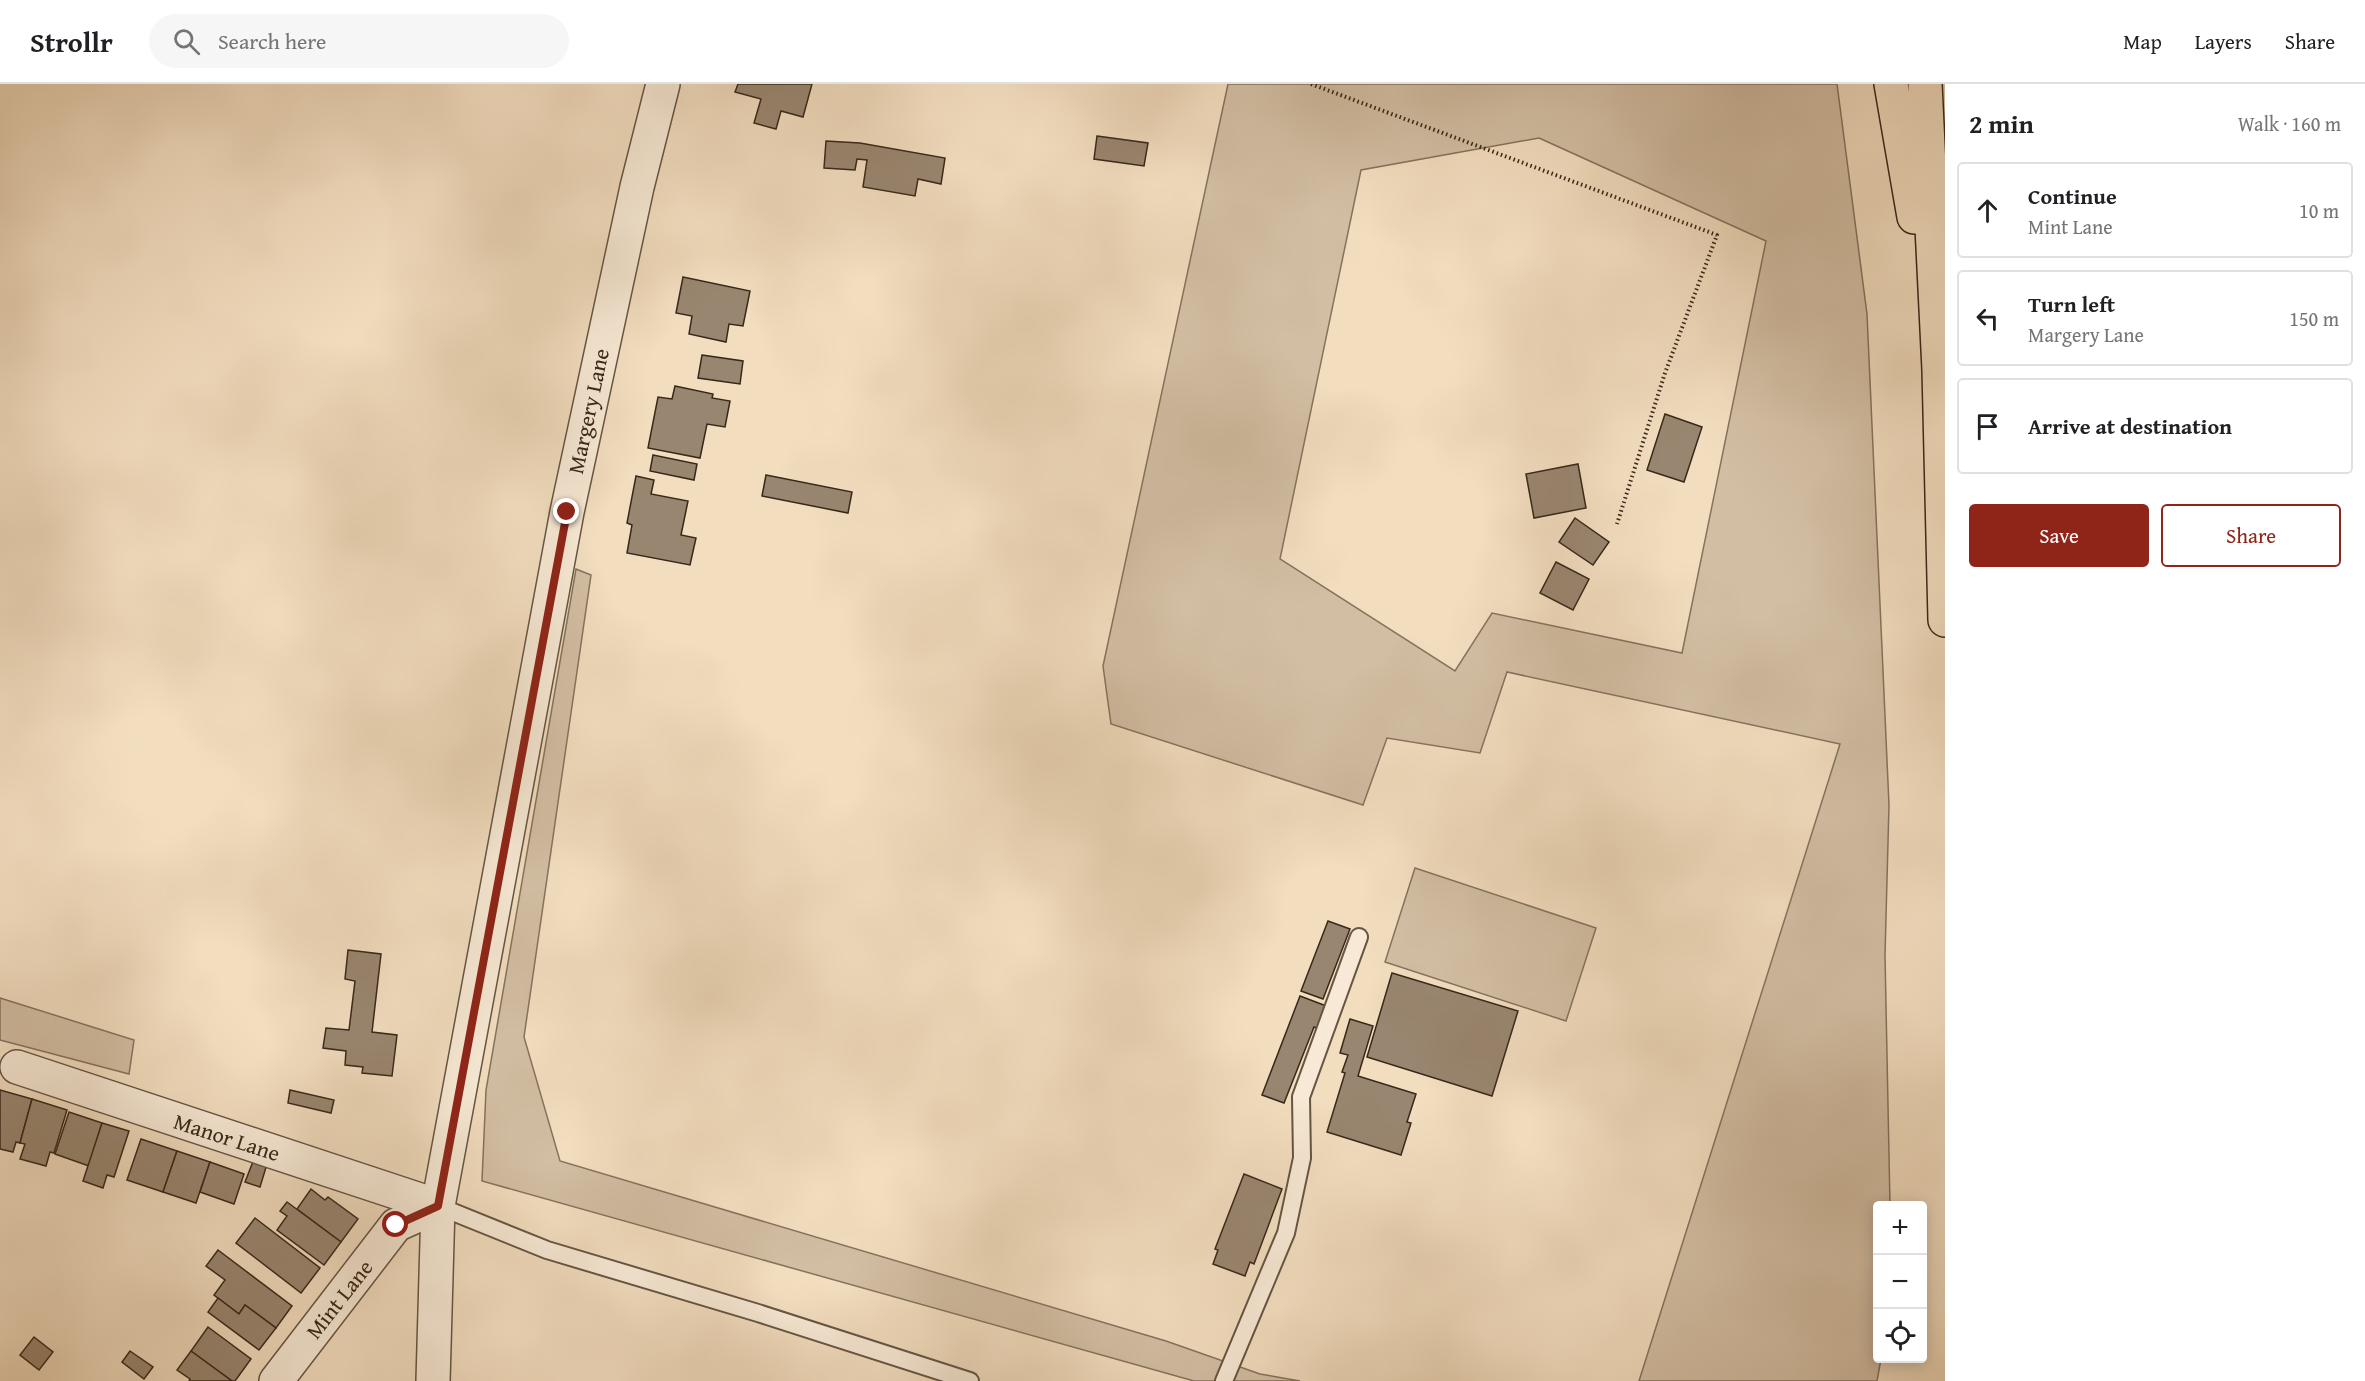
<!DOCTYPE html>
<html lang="en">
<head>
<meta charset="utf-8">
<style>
  body { margin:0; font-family:"Gentium Book Plus",serif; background:#f6f6f6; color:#202124 }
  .controls { position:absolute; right:18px; bottom:18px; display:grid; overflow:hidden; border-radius:6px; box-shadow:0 3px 15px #0003 }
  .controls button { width:54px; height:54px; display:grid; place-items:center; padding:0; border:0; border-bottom:2px solid #e0e0e0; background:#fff; color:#202124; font:30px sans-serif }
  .stop { position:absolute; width:18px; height:18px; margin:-14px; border:4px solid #8f2418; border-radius:50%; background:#fff }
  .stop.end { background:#8f2418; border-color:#fff; box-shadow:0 2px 6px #0008 }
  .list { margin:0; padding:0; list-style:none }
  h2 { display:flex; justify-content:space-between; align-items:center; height:78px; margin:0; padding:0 24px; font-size:26px }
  h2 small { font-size:20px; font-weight:400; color:#757577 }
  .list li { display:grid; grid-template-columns:39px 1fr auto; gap:18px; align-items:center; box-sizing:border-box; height:96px; margin:0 12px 12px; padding:0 12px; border:2px solid #e0e0e0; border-radius:6px }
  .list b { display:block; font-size:22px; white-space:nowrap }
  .list p { margin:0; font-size:20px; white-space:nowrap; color:#757577 }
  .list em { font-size:20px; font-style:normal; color:#757577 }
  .actions { display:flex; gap:12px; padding:18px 24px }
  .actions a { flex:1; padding:14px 0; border:2px solid #8f2418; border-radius:6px; text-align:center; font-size:21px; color:#8f2418 }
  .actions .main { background:#8f2418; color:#fff }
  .icon { flex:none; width:33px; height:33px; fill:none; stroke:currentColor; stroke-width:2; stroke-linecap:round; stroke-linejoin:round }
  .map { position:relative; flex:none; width:1945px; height:1297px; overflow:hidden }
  header { display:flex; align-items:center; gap:36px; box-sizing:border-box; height:84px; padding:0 30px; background:#fff; border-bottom:2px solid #e0e0e0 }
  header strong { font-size:28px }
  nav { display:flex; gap:33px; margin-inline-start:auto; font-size:21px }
  .search { width:420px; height:54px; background:#f6f6f6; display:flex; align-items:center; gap:15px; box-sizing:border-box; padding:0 21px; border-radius:33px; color:#757577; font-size:22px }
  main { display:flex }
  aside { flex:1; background:#fff }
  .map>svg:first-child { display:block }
  .green { fill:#d2bea3; stroke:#85735e; stroke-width:1.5; fill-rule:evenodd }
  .building { fill:#998670; stroke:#38281a; stroke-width:1.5 }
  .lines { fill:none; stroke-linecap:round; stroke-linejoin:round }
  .service-casing { stroke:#665543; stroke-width:20 }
  .minor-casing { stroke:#665543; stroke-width:36 }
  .motorway-casing { stroke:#38281a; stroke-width:36 }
  .path { stroke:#38281a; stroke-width:4; stroke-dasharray:1.5 3; stroke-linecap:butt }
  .service { stroke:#f7e9d5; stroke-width:16 }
  .minor { stroke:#f7e9d5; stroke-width:33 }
  .motorway { stroke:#f2ddbf; stroke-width:33 }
  .route { stroke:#8f2418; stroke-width:8 }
  .labels { text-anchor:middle; stroke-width:5; stroke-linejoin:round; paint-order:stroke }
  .street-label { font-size:22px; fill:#38281a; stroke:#f7e9d5 }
</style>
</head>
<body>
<header>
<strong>Strollr</strong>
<div class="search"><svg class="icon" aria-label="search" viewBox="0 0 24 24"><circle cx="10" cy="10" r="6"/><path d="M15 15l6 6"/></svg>Search here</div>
<nav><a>Map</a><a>Layers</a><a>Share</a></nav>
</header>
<main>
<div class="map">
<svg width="1945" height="1297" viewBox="0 0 1945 1297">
  <rect width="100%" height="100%" fill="#f2ddbf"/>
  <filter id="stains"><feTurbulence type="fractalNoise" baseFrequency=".00333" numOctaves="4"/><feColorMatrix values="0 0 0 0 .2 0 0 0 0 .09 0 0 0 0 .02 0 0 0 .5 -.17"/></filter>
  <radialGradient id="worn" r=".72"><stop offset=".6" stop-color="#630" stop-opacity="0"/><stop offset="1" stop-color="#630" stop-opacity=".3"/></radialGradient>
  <g class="green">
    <path d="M1228,0H1837L1867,230L1889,721L1885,871L1890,1121L1878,1122V1274L1881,1275L1877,1297H1639L1840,660L1507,588L1480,669L1387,654L1363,721L1111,640L1103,582ZM1539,54L1766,157L1682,569L1492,529L1455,587L1280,475L1361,86Z"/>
    <path d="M576,485L591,491L524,953L560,1077L1166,1257L1260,1290L1300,1297H1194L482,1097L486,1006Z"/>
    <path d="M1415,784L1596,844L1566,937L1385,878Z"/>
    <path d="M0,914L134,956L129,990L0,956Z"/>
  </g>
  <g class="building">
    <path d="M738,0H812L803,33L781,27L776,45L754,39L761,15L735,8Z"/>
    <path d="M1097,52L1148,59L1144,82L1094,75Z"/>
    <path d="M826,57L860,59L945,74L941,100L918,95L915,112L863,103L867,76L857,75L855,86L824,84Z"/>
    <path d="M683,193L750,207L743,242L729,240L726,258L689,250L692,232L676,229Z"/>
    <path d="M702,271L743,277L740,300L698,294Z"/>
    <path d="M675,302L713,310L712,314L730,317L725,343L707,340L700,374L648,364L658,313L672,315Z"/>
    <path d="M1665,330L1702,343L1684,398L1647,386Z"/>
    <path d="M653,371L697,380L694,396L650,387Z"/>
    <path d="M1578,380L1586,424L1534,434L1526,390Z"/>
    <path d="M766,391L852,408L848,429L762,412Z"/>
    <path d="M636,392L654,396L651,410L688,417L681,451L696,454L690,481L627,469L632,441L627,439Z"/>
    <path d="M1575,434L1609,458L1593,481L1559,458Z"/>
    <path d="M1556,478L1589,495L1573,526L1540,509Z"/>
    <path d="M1328,837L1350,845L1323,915L1301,907Z"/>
    <path d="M348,866L381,870L372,948L397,951L392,992L362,989L363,983L345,981L346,967L323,964L326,944L349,946L355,897L345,895Z"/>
    <path d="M1392,889L1518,927L1492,1012L1367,973Z"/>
    <path d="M1300,912L1329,923L1321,946L1314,943L1284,1019L1262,1011Z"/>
    <path d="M1350,935L1373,942L1358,992L1416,1010L1407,1038L1411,1039L1401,1071L1327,1048L1345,989L1342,988L1348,971L1340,969Z"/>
    <path d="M0,1006L32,1015L20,1059L16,1058L13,1068L0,1065Z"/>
    <path d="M290,1006L334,1016L331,1029L288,1019Z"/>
    <path d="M32,1015L67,1026L54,1069L50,1068L46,1082L20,1075L25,1060L20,1059Z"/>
    <path d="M69,1028L102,1039L89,1082L55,1070Z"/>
    <path d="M102,1039L129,1047L114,1093L107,1091L103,1104L83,1097Z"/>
    <path d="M141,1055L177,1067L163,1108L127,1096Z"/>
    <path d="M177,1067L210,1078L196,1119L163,1108Z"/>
    <path d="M254,1075L267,1080L260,1103L245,1098Z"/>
    <path d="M210,1078L244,1090L234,1120L200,1108Z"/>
    <path d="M1244,1090L1282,1105L1254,1180L1250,1178L1245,1192L1213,1180L1218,1166L1215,1165Z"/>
    <path d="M311,1105L325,1116L328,1113L358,1135L341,1158L297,1125Z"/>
    <path d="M287,1118L341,1158L324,1181L277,1146L287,1132L280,1127Z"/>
    <path d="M255,1134L320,1184L301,1209L236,1159Z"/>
    <path d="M218,1166L292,1222L276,1244L245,1221L239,1230L214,1211L225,1196L206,1182Z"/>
    <path d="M218,1214L239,1230L245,1221L276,1244L259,1266L208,1228Z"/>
    <path d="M208,1243L251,1275L235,1297H232L191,1267Z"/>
    <path d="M34,1253L53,1268L39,1286L20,1271Z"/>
    <path d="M130,1267L153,1283L144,1295L122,1278Z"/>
    <path d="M191,1267L232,1297H189L190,1295L177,1286Z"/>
  </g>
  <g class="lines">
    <defs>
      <g id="service">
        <path d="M438,1122L547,1166L758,1229L970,1297"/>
        <path d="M1224,1297L1286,1149L1302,1074L1301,1013L1359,853"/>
      </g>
      <g id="minor">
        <path d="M17,983L438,1122"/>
        <path d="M276,1297L396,1141L438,1122"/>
        <path d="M433,1297L438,1122L567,428L637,103L663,0"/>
      </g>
      <g id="motorway">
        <path d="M1891,0L1914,133"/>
        <path d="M1925,0L1939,286L1945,536"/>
      </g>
    </defs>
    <use href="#service" class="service-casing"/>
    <use href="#minor" class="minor-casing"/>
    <use href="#motorway" class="motorway-casing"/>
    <path class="path" d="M1311,0L1717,151L1665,289L1617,440"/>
    <use href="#service" class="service"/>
    <use href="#minor" class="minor"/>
    <use href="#motorway" class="motorway"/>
  </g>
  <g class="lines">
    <path class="route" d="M396,1141L438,1122L567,428"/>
  </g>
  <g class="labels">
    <g class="street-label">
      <text transform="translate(588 327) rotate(-78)" y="8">Margery Lane</text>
      <text transform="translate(227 1053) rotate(18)" y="8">Manor Lane</text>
      <text transform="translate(339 1215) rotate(-52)" y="8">Mint Lane</text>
    </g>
  </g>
  <rect width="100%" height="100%" filter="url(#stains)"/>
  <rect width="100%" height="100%" fill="url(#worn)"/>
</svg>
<div class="controls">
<button>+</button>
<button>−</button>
<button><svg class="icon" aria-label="locate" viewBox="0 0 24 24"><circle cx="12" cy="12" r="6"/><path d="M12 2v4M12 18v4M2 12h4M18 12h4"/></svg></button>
</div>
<div class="stop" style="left:396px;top:1141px"></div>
<div class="stop end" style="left:567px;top:428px"></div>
</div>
<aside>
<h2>2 min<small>Walk · 160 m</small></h2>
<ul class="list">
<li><svg class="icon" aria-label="ahead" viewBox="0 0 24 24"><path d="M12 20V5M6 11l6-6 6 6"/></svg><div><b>Continue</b><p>Mint Lane</p></div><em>10 m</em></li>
<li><svg class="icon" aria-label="left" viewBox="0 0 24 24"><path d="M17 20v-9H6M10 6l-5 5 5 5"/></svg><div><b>Turn left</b><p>Margery Lane</p></div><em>150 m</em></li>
<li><svg class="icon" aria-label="arrive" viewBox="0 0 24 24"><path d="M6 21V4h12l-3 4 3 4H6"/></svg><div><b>Arrive at destination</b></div></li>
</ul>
<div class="actions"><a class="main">Save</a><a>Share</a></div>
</aside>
</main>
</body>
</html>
